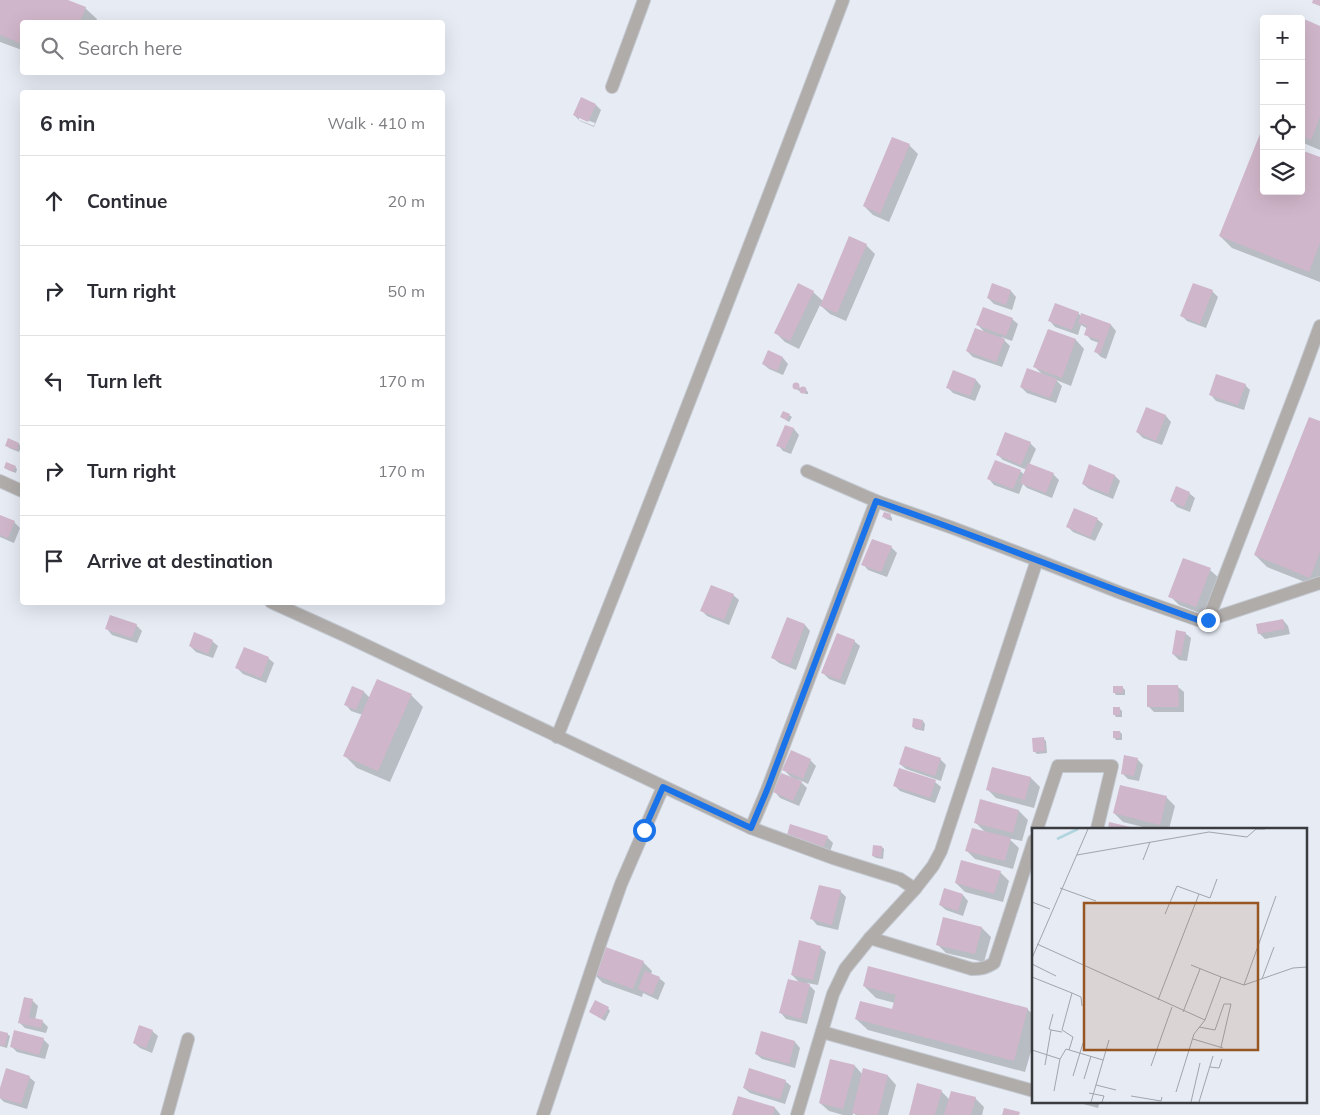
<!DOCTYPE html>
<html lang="en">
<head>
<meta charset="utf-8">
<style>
  body { margin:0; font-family:Mulish,sans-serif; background:#f2f2f3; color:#2b2b33 }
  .controls { position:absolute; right:15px; top:15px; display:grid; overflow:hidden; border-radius:5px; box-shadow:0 5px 20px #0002 }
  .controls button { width:45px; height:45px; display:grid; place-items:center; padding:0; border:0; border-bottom:1px solid #e1e1e2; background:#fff; color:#2b2b33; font:25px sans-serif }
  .stop { position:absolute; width:15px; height:15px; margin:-11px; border:4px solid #1a73e8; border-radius:50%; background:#fff }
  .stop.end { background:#1a73e8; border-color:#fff; box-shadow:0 1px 5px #0008 }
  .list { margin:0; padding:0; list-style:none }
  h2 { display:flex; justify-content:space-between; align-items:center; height:65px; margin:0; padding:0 20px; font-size:21px }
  h2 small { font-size:16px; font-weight:400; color:#7c7c81 }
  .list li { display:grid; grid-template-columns:32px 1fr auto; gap:15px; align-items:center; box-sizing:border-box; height:90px; padding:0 20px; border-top:1px solid #e1e1e2 }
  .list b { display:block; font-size:19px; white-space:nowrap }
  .list em { font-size:16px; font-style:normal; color:#7c7c81 }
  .icon { flex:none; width:28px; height:28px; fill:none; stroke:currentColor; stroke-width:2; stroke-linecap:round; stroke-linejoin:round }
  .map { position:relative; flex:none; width:1320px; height:1115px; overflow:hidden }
  .search { position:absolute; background:#fff; box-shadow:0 5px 20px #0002; left:20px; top:20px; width:425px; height:55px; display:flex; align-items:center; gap:12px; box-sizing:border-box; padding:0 18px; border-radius:5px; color:#7c7c81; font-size:19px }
  .panel { position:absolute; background:#fff; box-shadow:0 5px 20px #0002; left:20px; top:90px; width:425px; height:515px; border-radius:5px }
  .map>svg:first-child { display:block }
  .shadow { fill:#0003; fill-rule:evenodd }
  .building { fill:#d0b6ca }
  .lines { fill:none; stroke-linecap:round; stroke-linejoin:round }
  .street-casing { stroke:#c3c8d0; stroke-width:14 }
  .street { stroke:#b0acaa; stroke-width:12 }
  .route { stroke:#1a73e8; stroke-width:6 }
  .inset-river { fill:none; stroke:#b1d5df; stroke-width:2.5 }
  .inset-road { fill:none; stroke:#a1a5ac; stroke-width:1 }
  .view { fill:#975621; fill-opacity:0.15; stroke:#975621; stroke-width:2.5 }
  .inset-edge { fill:none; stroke:#393b3f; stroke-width:2.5 }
</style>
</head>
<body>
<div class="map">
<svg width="1320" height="1115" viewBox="0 0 1320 1115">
  <rect width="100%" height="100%" fill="#e6ebf4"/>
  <g class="shadow">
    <path d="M0,0H65L85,8L97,19L96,22H22V50L0,42Z"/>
    <path d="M1320,27V150L1301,142V29Z"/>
    <path d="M596,105L601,110L594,127L580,121L574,115ZM579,117L595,123L594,126L579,120Z"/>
    <path d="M909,145L918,154L889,222L873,215L864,206Z"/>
    <path d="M1320,159V282L1232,248L1220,236L1264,191H1301Z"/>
    <path d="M866,245L875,254L846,321L830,314L820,305L799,349L785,342L776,333L813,292L823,301Z"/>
    <path d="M993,285L1011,291L1016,297L1012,310L994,304L988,298Z"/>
    <path d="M1212,291L1218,297L1206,328L1187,321L1182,316Z"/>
    <path d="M1078,313L1081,316L1082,315L1111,325L1116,331L1106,359L1101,357L1096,352L1099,343L1091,340L1086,334L1088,329L1081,325L1078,335L1055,327L1050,321Z"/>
    <path d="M1012,319L1018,324L1012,341L1001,337L1010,346L1002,367L973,357L967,351L986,334L978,325Z"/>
    <path d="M1048,330L1076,340L1084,349L1071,386L1056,380L1062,386L1056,403L1027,393L1021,387L1044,376L1035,367Z"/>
    <path d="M769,352L783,358L788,364L783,375L769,369L763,364Z"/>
    <path d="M953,372L976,380L981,386L975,401L953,393L947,387Z"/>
    <path d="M796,384L801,389L804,388L808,392V394H805L802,390L799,391L794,387Z"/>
    <path d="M1245,385L1250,390L1244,410L1216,401L1211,395Z"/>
    <path d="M1146,409L1166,416L1171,422L1162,445L1143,438L1137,432Z"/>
    <path d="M789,415L792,417L789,422L781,417Z"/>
    <path d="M1320,422V588L1267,567L1255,555Z"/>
    <path d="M786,426L794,429L799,435L791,454L783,451L778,445Z"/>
    <path d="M1030,443L1036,449L1029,465L1053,474L1059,480L1052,498L1027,488L1023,484L1019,494L994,485L989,479L1020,471L1025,475L1027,470L1003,460L997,454Z"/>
    <path d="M19,444L21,446L19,452L9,448L7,445Z"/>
    <path d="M1090,466L1115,476L1120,481L1113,499L1089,489L1083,484Z"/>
    <path d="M15,467L17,469L16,473L8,470L6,468Z"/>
    <path d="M1189,493L1195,498L1190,512L1177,507L1172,501Z"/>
    <path d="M890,515L892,518V521L886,519L884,517Z"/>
    <path d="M0,517L14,522L20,528L14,543L0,537Z"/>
    <path d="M1097,519L1103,524L1095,541L1073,532L1068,527Z"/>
    <path d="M891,547L897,553L887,577L868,570L863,564Z"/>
    <path d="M1210,570L1219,578L1205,615L1179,605L1170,596Z"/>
    <path d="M733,595L739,600L729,625L707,616L702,611Z"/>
    <path d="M788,619L805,625L810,631L796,670L779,663L773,658Z"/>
    <path d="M1283,620L1288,626L1290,634L1265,639L1259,633Z"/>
    <path d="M136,625L142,631L137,643L112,635L107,629Z"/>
    <path d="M1185,633L1191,638L1187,661L1179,660L1173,654Z"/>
    <path d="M212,641L218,646L213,658L196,652L190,646Z"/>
    <path d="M854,641L860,646L845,685L829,679L823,673Z"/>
    <path d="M268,658L274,663L266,683L243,674L237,668Z"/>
    <path d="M353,687L364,692L370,698L411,695L423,707L390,782L357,768L345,756L363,715L351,711L346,705Z"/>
    <path d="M1122,687L1125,690V695H1116L1114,692Z"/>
    <path d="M1178,687L1184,692V712H1154L1148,706Z"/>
    <path d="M1120,709L1122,711V717H1116L1114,714Z"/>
    <path d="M923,721L925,724L924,731L915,729L913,727Z"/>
    <path d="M1120,732L1122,734V740H1116L1114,737Z"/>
    <path d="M1043,738L1046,741L1047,753L1037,754L1034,751Z"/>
    <path d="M940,759L946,765L941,781L906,769L900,764Z"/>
    <path d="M1137,759L1143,765L1139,781L1128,779L1122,773Z"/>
    <path d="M810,760L816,766L808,784L798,779L807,788L799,806L780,798L775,792L793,779L784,770Z"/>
    <path d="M993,768L1031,778L1040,787L1034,808L996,798L987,789Z"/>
    <path d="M935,782L941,787L935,803L900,791L895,786Z"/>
    <path d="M1166,797L1175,806L1169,829H1151L1123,822L1114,813Z"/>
    <path d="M981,801L1019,811L1028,820L1022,841L1008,838L1019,848L1013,869L975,859L967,851L986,833L975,822Z"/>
    <path d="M788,834L827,837L833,843L830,852L794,840Z"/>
    <path d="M874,846L882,847L884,849L883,859L876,858L873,856Z"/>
    <path d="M1000,872L1009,881L1003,902L965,892L956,883Z"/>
    <path d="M840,891L846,897L838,930L817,925L812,919Z"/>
    <path d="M963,895L968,901L963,916L946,910L940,905Z"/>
    <path d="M944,918L982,928L991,937L984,962L946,953L937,944Z"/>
    <path d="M820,947L826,952L818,985L807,983L815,991L807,1024L786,1019L781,1013L800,983L792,975Z"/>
    <path d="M643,962L652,971L651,974L659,978L665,983L658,1000L643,993L642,997L603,983L594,974Z"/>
    <path d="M864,986L1027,1009L1034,1015V1041L1025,1072L868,1030L856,1019L893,1011L895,1003L876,998Z"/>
    <path d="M32,1000L38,1006L35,1020L42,1021L48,1027L46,1033L25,1028L19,1022Z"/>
    <path d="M608,1008L610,1011L605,1021L590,1012Z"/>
    <path d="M152,1031L158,1036L152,1053L140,1048L134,1043Z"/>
    <path d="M762,1033L795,1042L800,1048L795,1068L762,1059L756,1054Z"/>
    <path d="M7,1034L10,1036L7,1048L0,1046V1036Z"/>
    <path d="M43,1039L49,1045L45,1059L17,1052L11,1046Z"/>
    <path d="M855,1066L863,1075L888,1076L896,1085L888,1115H856L853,1113V1115H843L829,1111L820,1103Z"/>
    <path d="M29,1077L35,1082L27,1109L4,1102L0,1098V1092Z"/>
    <path d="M785,1081L791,1086L785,1104L750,1093L744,1088Z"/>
    <path d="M941,1091L950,1100L975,1098L984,1107L982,1115H910Z"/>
    <path d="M1072,1101H1100L1098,1108Z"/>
    <path d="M775,1108L780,1114V1115H734Z"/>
  </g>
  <g class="building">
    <path d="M0,0H68L86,7L80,22H22V44L0,35Z"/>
    <path d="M1313,0H1320V6L1312,3Z"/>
    <path d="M1304,19L1320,26V117L1311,140L1301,136V26Z"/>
    <path d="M581,97L596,104L588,122L573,115Z"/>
    <path d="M1260,134L1264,135V191H1301V150L1320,157V243L1309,272L1219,236Z"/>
    <path d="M892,137L910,144L880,214L863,206Z"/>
    <path d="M849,236L867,244L837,313L820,306Z"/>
    <path d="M798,283L814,291L790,341L774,333Z"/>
    <path d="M992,283L1011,290L1006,305L987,298Z"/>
    <path d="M1193,283L1213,290L1200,324L1180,316Z"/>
    <path d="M1055,303L1079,312L1072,330L1048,321Z"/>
    <path d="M983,307L1013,318L1006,336L976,325Z"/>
    <path d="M1081,313L1111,324L1100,354L1094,352L1099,340L1084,335L1087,326L1078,323Z"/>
    <path d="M975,328L1005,339L996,362L966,351Z"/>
    <path d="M1048,329L1076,339L1062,378L1033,367Z"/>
    <path d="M768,350L783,357L777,371L762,364Z"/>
    <path d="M1027,368L1057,379L1050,398L1020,387Z"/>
    <path d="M953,370L976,379L970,396L946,388Z"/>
    <path d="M1216,374L1246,384L1238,405L1209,395Z"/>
    <circle cx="796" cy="386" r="3.5"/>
    <circle cx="803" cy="390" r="3.5"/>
    <path d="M1146,407L1166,415L1156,441L1136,432Z"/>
    <path d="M783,411L790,414L787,420L780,417Z"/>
    <path d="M1309,417L1320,421V552L1310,578L1254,555Z"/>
    <path d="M785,425L794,428L785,449L776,446Z"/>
    <path d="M1005,432L1031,442L1021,465L996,455Z"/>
    <path d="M8,438L19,443L17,450L5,446Z"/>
    <path d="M995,460L1021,470L1013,489L987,479Z"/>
    <path d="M6,462L16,466L13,472L4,468Z"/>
    <path d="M1028,463L1054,473L1046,493L1020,483Z"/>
    <path d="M1089,464L1115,475L1108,494L1082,484Z"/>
    <path d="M1176,486L1190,492L1184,507L1170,501Z"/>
    <path d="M1074,508L1098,518L1090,537L1066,527Z"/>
    <path d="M884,512L891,514L889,519L882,517Z"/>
    <path d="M0,515L15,521L8,538L0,535Z"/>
    <path d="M872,539L892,546L881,572L861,565Z"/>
    <path d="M1183,558L1211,568L1196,607L1168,597Z"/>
    <path d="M711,585L734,594L724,620L700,611Z"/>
    <path d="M110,615L137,624L132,638L105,629Z"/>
    <path d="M787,617L805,624L790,665L771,658Z"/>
    <path d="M1283,619L1285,629L1258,634L1256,624Z"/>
    <path d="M1176,630L1186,632L1181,656L1172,654Z"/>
    <path d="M194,632L213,640L208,654L189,646Z"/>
    <path d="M837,633L855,640L840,680L821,673Z"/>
    <path d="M244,647L269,657L261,678L235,668Z"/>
    <path d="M377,679L412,694L378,771L343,756Z"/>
    <path d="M1147,685H1178L1179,707H1147Z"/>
    <path d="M352,686L364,691L356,710L344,705Z"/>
    <rect x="1113" y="686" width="10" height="7"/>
    <rect x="1113" y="707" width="7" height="8"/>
    <path d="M913,718L923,720L921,729L912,727Z"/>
    <rect x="1113" y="731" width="7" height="7"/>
    <path d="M1044,737L1045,751L1033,752L1032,738Z"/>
    <path d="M905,746L941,758L935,776L899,764Z"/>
    <path d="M791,750L811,759L803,779L782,770Z"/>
    <path d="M1124,755L1138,758L1134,776L1121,774Z"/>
    <path d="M992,767L1031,777L1025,800L986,790Z"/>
    <path d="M899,768L936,780L930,798L893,786Z"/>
    <path d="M781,773L802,781L793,801L773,792Z"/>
    <path d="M1120,785L1167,796L1160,825L1113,813Z"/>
    <path d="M980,799L1019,810L1013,833L974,823Z"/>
    <path d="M1109,822L1135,828L1134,829H1108Z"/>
    <path d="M790,824L828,836L824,847L787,835Z"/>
    <path d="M972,828L1011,838L1005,861L965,851Z"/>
    <path d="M873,845L882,846L881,857L872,856Z"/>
    <path d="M961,860L1001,871L994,894L955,883Z"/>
    <path d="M819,885L841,890L832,925L810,919Z"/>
    <path d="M944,888L963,894L958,911L939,905Z"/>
    <path d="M943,917L982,927L975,954L936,945Z"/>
    <path d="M799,940L821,946L813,980L791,975Z"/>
    <path d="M603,946L644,961L633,989L593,974Z"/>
    <path d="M868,966L1028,1008L1014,1061L855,1019L860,1001L892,1009L896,995L863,986Z"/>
    <path d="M645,971L660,977L652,995L638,989Z"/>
    <path d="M788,979L810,984L801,1019L779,1013Z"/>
    <path d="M24,997L33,999L29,1017L43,1020L41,1028L18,1023Z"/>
    <path d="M595,1000L609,1007L602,1019L589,1012Z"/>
    <path d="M139,1025L153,1030L146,1048L133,1043Z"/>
    <path d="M14,1030L44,1038L39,1055L10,1047Z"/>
    <path d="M0,1031L8,1033L5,1046L0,1045Z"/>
    <path d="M761,1031L795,1041L789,1064L755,1054Z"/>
    <path d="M830,1059L855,1065L843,1109L819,1103Z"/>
    <path d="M6,1068L30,1076L21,1104L0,1098V1088Z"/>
    <path d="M749,1068L786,1080L780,1099L743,1088Z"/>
    <path d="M863,1068L888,1075L878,1115H860L852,1113Z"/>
    <path d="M917,1083L942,1090L935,1115H909Z"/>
    <path d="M951,1091L976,1097L971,1115H944Z"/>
    <path d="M738,1096L775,1107L773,1115H732Z"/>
    <path d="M1004,1108L1020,1112L1019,1115H1002Z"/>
  </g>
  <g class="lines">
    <defs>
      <g id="street">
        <path d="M612,87L644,0"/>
        <path d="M807,471L876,501L953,528L1037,560"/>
        <path d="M0,481L22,491"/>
        <path d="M271,602L346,636L751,828L833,858L900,879L915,889L933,866L941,851L1037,560L1121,593L1198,620H1208L1320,583"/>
        <path d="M1208,620L1299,383L1320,326"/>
        <path d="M557,737C655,492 750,246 843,0"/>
        <path d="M751,828L767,790L876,501"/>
        <path d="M1037,829L1058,766H1112L1097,829"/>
        <path d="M870,938L972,969C981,969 986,968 994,963L1034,840"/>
        <path d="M822,1032L1034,1091"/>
        <path d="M167,1115L188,1039"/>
        <path d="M543,1115L602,938L621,884L663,787"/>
        <path d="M797,1115L833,994L845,969L870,938L915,889"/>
      </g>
    </defs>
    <use href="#street" class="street-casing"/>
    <use href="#street" class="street"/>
  </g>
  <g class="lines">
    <path class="route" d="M644,830L663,787L751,828L767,790L876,501C984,538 1090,582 1198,620H1208"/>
  </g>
  <g transform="translate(1032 828)">
    <rect width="275" height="275" fill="#e6ebf4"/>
    <path class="inset-river" d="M25,11L46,1"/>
    <path class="inset-road" d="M45,27L177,4L215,9L224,1H233M111,32L118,14M28,60L64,73M0,74L18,81M133,86L145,58L178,70L185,51M5,116L173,192L189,149L212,157L261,140L275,139M0,130L56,1M0,136L24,148M159,137L189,149M0,149L40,165L30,202L41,209L37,222M230,151L242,119M212,157L244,68M40,165L49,169L50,178M126,172L167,66M151,184L168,141M167,199L183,202L192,176H199L189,219M19,202L17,201L21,186M161,211L191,220M0,222L28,231L34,221L71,232M13,237L19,202L30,204M119,238L140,179M178,239L187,240L190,231M41,248L51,215M52,251L59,228M64,257L84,262M22,263L28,231M144,264L162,206L173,192M57,265L72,268L70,274M99,268L129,273L130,269M59,274L77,212M159,274L168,235M167,274L181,228"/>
    <path class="view" d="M52,75H226V222H52Z"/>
    <rect width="275" height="275" class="inset-edge"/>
  </g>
</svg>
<div class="controls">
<button>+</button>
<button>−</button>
<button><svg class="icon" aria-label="locate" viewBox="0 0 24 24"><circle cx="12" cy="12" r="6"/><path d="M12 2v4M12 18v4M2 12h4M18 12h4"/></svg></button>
<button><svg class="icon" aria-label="layers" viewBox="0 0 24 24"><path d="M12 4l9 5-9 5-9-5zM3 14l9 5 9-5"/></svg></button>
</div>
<div class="stop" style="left:644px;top:830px"></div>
<div class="stop end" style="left:1208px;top:620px"></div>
<div class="search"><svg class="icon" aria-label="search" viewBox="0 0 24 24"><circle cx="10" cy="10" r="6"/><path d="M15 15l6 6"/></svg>Search here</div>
<section class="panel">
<h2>6 min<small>Walk · 410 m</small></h2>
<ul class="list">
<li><svg class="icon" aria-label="ahead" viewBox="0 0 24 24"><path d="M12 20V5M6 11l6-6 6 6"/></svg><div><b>Continue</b></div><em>20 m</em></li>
<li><svg class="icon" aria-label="right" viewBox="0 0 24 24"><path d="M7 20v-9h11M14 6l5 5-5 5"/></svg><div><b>Turn right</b></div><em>50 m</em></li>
<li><svg class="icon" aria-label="left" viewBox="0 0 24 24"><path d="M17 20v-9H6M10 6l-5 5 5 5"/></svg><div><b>Turn left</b></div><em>170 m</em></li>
<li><svg class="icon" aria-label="right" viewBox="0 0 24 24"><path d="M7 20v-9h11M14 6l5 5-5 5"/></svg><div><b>Turn right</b></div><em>170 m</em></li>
<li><svg class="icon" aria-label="arrive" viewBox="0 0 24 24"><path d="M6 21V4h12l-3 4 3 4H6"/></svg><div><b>Arrive at destination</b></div></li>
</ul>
</section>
</div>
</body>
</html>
